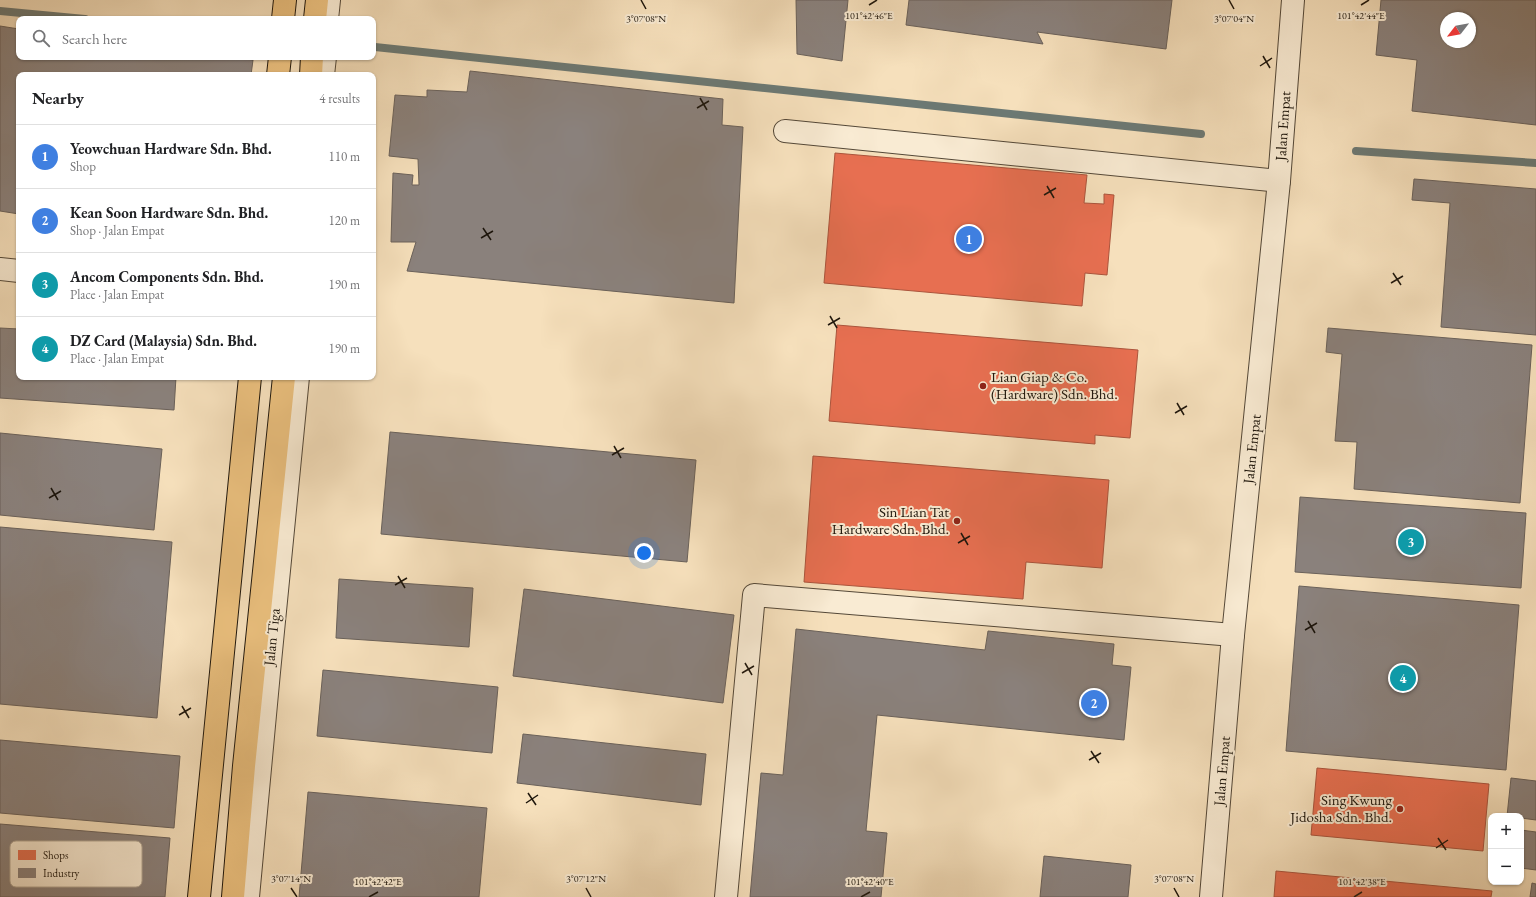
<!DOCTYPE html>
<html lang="en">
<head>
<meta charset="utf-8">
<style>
  body { margin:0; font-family:"EB Garamond",serif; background:#f2f2f2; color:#202124 }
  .controls { position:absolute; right:12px; bottom:12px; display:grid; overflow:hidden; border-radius:8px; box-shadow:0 1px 3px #0004 }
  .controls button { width:36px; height:36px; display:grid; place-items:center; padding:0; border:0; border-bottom:1px solid #e0e0e0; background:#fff; color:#202124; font:20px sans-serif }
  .compass { position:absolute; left:1440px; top:12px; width:36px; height:36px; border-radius:50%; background:#fff; box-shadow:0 1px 3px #0004; rotate:239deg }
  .you { position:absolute; left:644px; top:553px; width:14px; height:14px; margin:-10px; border:3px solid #fff; border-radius:50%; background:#1a73e8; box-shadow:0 0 0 6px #1a73e833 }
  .badge { display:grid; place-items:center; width:26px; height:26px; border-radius:50%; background:#ea580c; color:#fff; font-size:13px; font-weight:700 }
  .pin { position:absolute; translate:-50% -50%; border:2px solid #fff; box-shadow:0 1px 4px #0006 }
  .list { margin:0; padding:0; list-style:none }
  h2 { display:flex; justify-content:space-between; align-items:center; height:52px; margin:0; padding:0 16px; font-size:17px }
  h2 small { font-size:13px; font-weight:400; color:#757577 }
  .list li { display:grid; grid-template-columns:26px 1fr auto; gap:12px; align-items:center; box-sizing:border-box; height:64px; padding:0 16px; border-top:1px solid #e0e0e0 }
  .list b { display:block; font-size:15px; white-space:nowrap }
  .list p { margin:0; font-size:13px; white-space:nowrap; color:#757577 }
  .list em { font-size:13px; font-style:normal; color:#757577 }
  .icon { flex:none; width:22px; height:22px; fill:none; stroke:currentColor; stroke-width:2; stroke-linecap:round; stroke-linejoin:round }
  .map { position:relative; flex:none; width:1536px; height:897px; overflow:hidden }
  .search { position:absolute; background:#fff; box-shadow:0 1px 3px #0004; left:16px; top:16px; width:360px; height:44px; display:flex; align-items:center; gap:10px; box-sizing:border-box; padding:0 14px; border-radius:8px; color:#757577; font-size:15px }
  .panel { position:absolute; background:#fff; box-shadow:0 1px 3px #0004; left:16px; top:72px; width:360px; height:308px; border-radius:8px }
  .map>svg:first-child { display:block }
  .shops { fill:#e76f51; stroke:#ab543c }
  .industry { fill:#8a817c; stroke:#6a615a; fill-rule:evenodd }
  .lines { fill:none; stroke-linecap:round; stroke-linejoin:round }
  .stream { stroke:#6c7974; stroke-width:8 }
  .minor-casing { stroke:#544838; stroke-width:24 }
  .highway-casing { stroke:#1e160c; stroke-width:24 }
  .minor { stroke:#f9ebd3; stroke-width:22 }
  .highway { stroke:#ebc07e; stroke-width:22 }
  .ticks { fill:none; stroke:#1e160c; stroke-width:1.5 }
  .poi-dot { fill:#8f2418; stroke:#f9ebd3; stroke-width:1.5 }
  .labels { text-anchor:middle; stroke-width:4; stroke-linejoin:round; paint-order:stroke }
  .street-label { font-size:15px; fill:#1e160c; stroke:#f9ebd3 }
  .poi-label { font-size:15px; fill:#1e160c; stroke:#f9ebd3; text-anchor:end }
  .key { fill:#f9ebd3; stroke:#b7ab97; stroke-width:1 }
  .key-label { font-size:11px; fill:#1e160c }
  .ticks-label { font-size:10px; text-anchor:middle; fill:#1e160c; stroke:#f9ebd3; stroke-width:4; stroke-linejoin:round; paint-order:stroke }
</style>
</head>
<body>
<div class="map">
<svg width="1536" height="897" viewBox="0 0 1536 897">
  <rect width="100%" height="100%" fill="#f6e0bc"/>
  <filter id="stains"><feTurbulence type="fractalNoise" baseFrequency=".005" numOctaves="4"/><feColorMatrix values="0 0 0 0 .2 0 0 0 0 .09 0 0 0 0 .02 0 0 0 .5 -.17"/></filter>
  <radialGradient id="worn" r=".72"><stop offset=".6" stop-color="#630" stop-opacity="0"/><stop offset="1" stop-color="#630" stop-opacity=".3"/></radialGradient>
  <g class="shops">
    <path d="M835,153L1087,175L1084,203L1104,204V194L1114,195L1107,275L1085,273L1082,306L824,283Z"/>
    <path d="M837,325L1138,350L1130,438L1095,435V444L829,421Z"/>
    <path d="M813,456L1109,480L1102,568L1026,562L1023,599L804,582Z"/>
    <path d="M1317,768L1489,784L1483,851L1311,835Z"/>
    <path d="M1276,871L1492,891L1491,897H1274Z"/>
  </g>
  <g class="industry">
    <path d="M796,0H848L842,61L797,54Z"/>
    <path d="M909,0H1172L1166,49L1037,32L1043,44L906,25Z"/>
    <path d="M1381,0H1536V125L1412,111L1417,60L1376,55ZM1446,18H1470V42H1446Z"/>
    <path d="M0,26L19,29V57H231L253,60L251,75H19V214L0,211Z"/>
    <path d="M470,71L723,99L722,125L743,127L734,303L407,271L416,242H391L393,173L413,175L412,185H419L418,159L389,156L395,95L427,97V90L467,92Z"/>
    <path d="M1414,179L1536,189V335L1441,327L1450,203L1412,200Z"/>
    <path d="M0,328L19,329V377H176L174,410L0,398Z"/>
    <path d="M1328,328L1532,345L1520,503L1354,489L1357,442L1335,441L1342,354L1326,352Z"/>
    <path d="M390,432L696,460L687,562L381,534Z"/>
    <path d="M0,433L162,449L154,530L0,515Z"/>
    <path d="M1300,497L1526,513L1521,588L1295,572Z"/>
    <path d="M0,527L172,542L157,718L0,704Z"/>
    <path d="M339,579L473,588L469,647L336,638Z"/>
    <path d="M1299,586L1519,605L1506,770L1286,751Z"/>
    <path d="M524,589L734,615L723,703L513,676Z"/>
    <path d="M796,629L985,650L988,631L1114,644L1112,665L1131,667L1124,740L877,715L866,831L887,833L881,897H750L761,773L783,775Z"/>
    <path d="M323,670L498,687L492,753L317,736Z"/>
    <path d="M523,734L706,754L701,805L517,783Z"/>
    <path d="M0,740L180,756L174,828L0,813Z"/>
    <path d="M1511,778L1536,781V820L1521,818V816H1507Z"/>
    <path d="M308,792L487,808L479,897H299Z"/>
    <path d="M0,824L170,838L165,897H0Z"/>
    <path d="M1521,830L1536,832V870L1521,868Z"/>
    <path d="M1044,856L1131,865L1128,897H1040Z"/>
    <path d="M1532,883L1536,884V897H1530Z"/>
  </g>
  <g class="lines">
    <g class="stream">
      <path d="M0,11L85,19"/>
      <path d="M375,47L1201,134"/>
      <path d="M1356,151L1536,163"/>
    </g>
    <defs>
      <g id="minor">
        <path d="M327,19L329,0"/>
        <path d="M323,75L325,57"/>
        <path d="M785,131L1279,181"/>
        <path d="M0,269L19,271"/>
        <path d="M248,897L269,672L298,377"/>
        <path d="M726,897L754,595L1233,635"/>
        <path d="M1211,897L1233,635L1279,181L1293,0"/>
      </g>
      <g id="highway">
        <path d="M283,19L285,0"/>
        <path d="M315,19L317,0"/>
        <path d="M278,75L280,57"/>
        <path d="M311,75L312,57"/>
        <path d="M199,897L250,377"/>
        <path d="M233,897L244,766L284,377"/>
      </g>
    </defs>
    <use href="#minor" class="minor-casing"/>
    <use href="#highway" class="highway-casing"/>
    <use href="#minor" class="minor"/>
    <use href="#highway" class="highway"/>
  </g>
  <path class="ticks" d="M641,0L646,9M1229,0L1234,9M869,5L877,0M1361,5L1369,0M1263,56L1270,68M1260,66L1272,58M700,98L707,110M697,108L709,101M1047,186L1054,198M1044,195L1056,188M483,228L491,240M481,238L493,231M1393,273L1401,285M1391,283L1403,276M830,316L837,328M828,325L840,318M1177,403L1184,415M1175,413L1187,406M614,446L621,458M612,455L624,448M51,488L58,500M49,498L61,491M961,533L968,545M958,543L970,536M398,576L405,588M395,585L407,578M1308,621L1315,633M1305,630L1317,623M745,663L752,675M742,673L754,666M182,706L189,718M179,715L191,708M1091,751L1099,763M1089,760L1101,753M528,793L536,805M526,803L538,795M1438,838L1446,850M1436,848L1448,840M291,888L297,897M586,888L591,897M1174,888L1179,897M369,897L378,892M861,897L870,892M1354,897L1362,892"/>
  <g class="poi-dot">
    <circle cx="983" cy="386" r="4"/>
    <circle cx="957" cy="521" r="4"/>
    <circle cx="1400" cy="809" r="4"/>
  </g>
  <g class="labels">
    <g class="street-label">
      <text transform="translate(1283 126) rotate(-86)" y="5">Jalan Empat</text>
      <text transform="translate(1252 449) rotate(-84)" y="5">Jalan Empat</text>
      <text transform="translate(272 637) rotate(-84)" y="5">Jalan Tiga</text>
      <text transform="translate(1222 771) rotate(-85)" y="5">Jalan Empat</text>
    </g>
    <g class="poi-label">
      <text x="991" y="382" text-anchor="start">Lian Giap &amp; Co.<tspan x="991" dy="17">(Hardware) Sdn. Bhd.</tspan></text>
      <text x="949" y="517">Sin Lian Tat<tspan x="949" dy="17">Hardware Sdn. Bhd.</tspan></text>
      <text x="1392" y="805">Sing Kwung<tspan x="1392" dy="17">Jidosha Sdn. Bhd.</tspan></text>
    </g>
  </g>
  <rect x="10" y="841" width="132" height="46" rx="6" class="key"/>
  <rect x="18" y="850" width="18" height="10" fill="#e76f51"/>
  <rect x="18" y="868" width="18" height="10" fill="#8a817c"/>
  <g class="key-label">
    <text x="43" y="859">Shops</text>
    <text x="43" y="877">Industry</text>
  </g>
  <g class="ticks-label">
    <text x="869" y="19">101°42'46"E</text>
    <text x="1361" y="19">101°42'44"E</text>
    <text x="646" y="22">3°07'08"N</text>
    <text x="1234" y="22">3°07'04"N</text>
    <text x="291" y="882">3°07'14"N</text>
    <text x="586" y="882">3°07'12"N</text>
    <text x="1174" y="882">3°07'08"N</text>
    <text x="378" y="885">101°42'42"E</text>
    <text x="870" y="885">101°42'40"E</text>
    <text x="1362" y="885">101°42'38"E</text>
  </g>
  <rect width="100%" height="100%" filter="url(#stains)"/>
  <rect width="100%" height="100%" fill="url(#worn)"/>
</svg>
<div class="controls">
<button>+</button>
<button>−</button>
</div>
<svg class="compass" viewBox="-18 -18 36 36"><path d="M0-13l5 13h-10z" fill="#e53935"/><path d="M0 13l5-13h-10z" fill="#757577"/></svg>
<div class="you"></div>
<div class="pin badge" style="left:969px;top:239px;background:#3f7fe0">1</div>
<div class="pin badge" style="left:1094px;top:703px;background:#3f7fe0">2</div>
<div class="pin badge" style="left:1411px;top:542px;background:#0f9aa8">3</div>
<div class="pin badge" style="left:1403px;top:678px;background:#0f9aa8">4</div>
<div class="search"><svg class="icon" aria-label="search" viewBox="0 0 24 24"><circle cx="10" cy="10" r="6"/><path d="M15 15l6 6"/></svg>Search here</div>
<section class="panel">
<h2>Nearby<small>4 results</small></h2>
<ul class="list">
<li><span class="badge" style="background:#3f7fe0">1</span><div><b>Yeowchuan Hardware Sdn. Bhd.</b><p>Shop</p></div><em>110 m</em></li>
<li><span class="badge" style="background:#3f7fe0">2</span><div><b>Kean Soon Hardware Sdn. Bhd.</b><p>Shop · Jalan Empat</p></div><em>120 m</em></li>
<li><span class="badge" style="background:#0f9aa8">3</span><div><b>Ancom Components Sdn. Bhd.</b><p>Place · Jalan Empat</p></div><em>190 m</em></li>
<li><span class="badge" style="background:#0f9aa8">4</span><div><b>DZ Card (Malaysia) Sdn. Bhd.</b><p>Place · Jalan Empat</p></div><em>190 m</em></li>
</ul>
</section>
</div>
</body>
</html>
